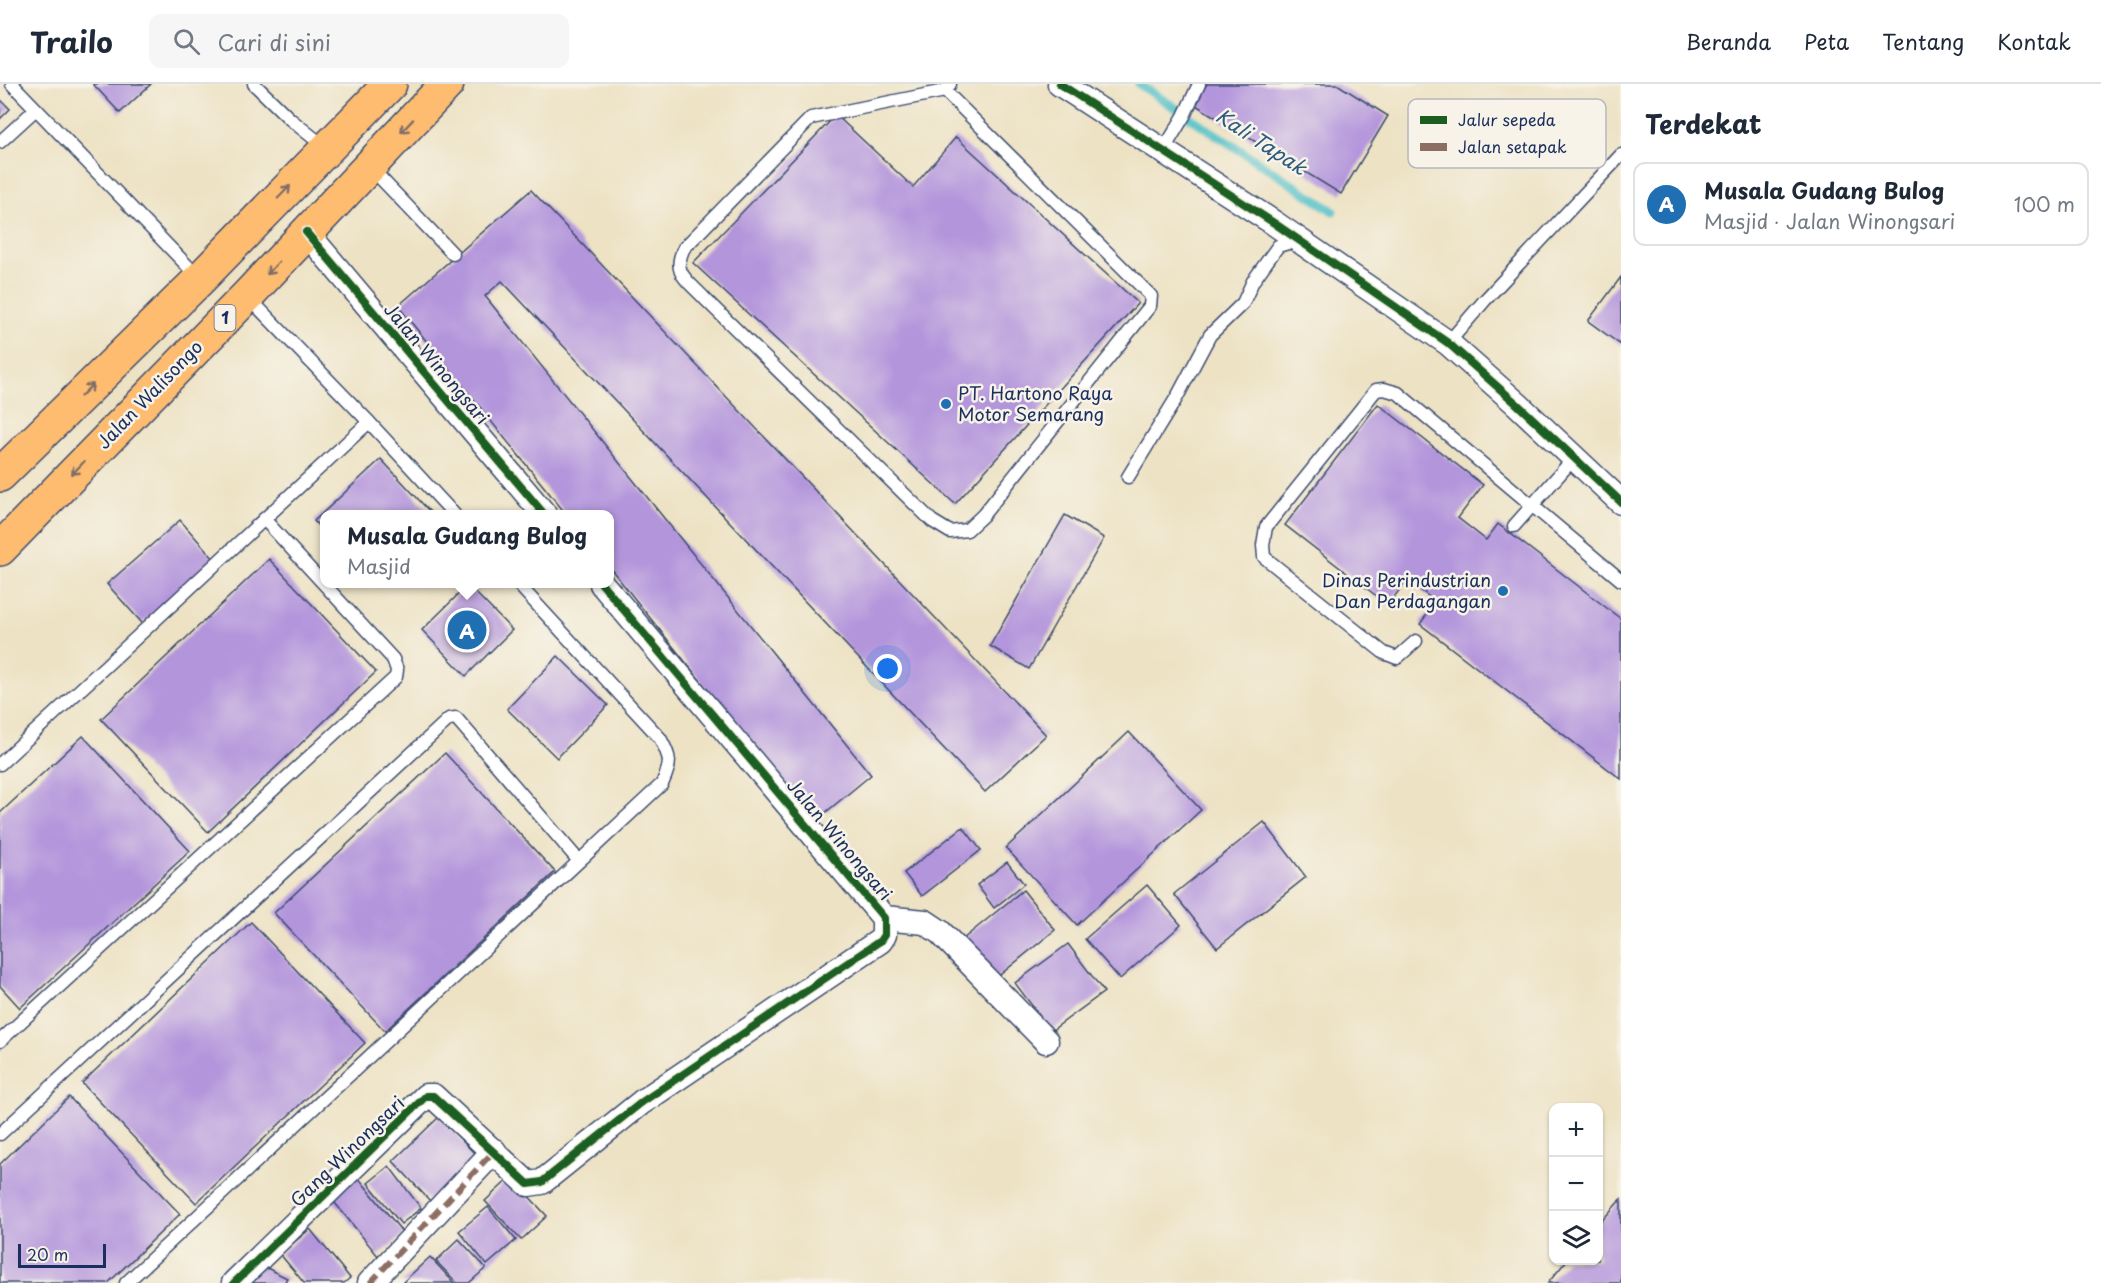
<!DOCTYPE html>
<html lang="id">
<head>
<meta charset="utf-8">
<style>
  body { margin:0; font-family:"Playpen Sans",sans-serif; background:#f6f6f7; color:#1f2937 }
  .controls { position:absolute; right:18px; bottom:18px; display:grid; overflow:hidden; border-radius:12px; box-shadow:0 2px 4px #0004 }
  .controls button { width:54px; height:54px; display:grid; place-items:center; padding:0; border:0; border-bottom:2px solid #e0e1e3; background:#fff; color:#1f2937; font:30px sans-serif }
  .scale { position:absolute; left:18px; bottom:15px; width:88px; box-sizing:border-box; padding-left:6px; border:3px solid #1b2f5e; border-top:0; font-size:16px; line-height:21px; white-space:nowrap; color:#1b2f5e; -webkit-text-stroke:4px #f7f3e8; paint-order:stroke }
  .you { position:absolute; left:888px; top:585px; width:21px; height:21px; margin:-15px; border:4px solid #fff; border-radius:50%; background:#1a73e8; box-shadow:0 0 0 9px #1a73e833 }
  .badge { display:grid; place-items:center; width:39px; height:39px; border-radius:50%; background:#1f6fb2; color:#fff; font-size:20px; font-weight:700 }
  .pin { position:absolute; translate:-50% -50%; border:3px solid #fff; box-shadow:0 2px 6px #0006 }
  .popup { position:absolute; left:320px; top:426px; width:294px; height:78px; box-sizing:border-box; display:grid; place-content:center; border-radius:12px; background:#fff; filter:drop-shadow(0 2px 4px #0005); font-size:20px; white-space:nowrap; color:#747a83 }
  .popup b { font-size:22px; color:#1f2937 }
  .popup::after { content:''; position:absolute; left:50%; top:100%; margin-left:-12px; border:12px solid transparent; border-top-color:#fff }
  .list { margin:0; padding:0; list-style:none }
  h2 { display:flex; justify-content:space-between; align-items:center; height:78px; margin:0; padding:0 24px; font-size:26px }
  h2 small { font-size:20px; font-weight:400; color:#747a83 }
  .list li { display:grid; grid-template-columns:39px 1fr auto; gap:18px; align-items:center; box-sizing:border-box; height:84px; margin:0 12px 12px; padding:0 12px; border:2px solid #e0e1e3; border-radius:12px }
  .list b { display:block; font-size:22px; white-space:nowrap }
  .list p { margin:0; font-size:20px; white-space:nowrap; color:#747a83 }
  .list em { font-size:20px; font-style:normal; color:#747a83 }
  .icon { flex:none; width:33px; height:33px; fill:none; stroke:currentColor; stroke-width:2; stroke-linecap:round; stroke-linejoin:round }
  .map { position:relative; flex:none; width:1621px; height:1199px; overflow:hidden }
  header { display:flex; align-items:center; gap:36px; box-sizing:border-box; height:84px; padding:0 30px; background:#fff; border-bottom:2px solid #e0e1e3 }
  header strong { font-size:28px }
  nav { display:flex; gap:33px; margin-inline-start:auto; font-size:21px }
  .search { width:420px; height:54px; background:#f6f6f7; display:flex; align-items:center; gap:15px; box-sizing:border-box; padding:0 21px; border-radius:12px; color:#747a83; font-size:22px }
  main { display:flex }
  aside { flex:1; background:#fff }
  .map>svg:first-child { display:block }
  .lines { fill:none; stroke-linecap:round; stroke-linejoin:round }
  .stream { stroke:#52c1c7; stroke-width:9 }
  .building { fill:#b395dc }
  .lane-casing { stroke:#3a4a6d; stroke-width:15 }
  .street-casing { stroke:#3a4a6d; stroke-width:27 }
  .highway-casing { stroke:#3a4a6d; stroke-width:36 }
  .lane { stroke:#fff; stroke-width:12 }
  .street { stroke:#fff; stroke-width:24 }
  .highway { stroke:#febc70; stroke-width:33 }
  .quiet { stroke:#8d6e63; stroke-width:6; stroke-dasharray:12 6; stroke-linecap:butt }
  .cycleway-casing { stroke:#f7f3e8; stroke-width:11 }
  .cycleway { stroke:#1b5e20; stroke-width:8 }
  .oneway { stroke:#816e66 }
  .poi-dot { fill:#1f6fb2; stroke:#f7f3e8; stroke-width:2 }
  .labels { text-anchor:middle; stroke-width:5; stroke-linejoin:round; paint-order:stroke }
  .shield { fill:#f7f3e8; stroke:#5d6a87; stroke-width:1.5 }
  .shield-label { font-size:16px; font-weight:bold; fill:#1b2f5e }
  .street-label { font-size:18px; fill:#1b2f5e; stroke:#f7f3e8 }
  .poi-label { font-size:18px; fill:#1b2f5e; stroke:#f7f3e8; text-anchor:start }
  .water-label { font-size:20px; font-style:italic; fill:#2c5b7e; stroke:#f7f3e8 }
  .key { fill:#f7f3e8; stroke:#b5b8bf; stroke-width:1.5 }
  .key-label { font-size:16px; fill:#1b2f5e }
</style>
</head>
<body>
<header>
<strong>Trailo</strong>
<div class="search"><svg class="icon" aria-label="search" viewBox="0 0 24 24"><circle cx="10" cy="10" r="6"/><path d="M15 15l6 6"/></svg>Cari di sini</div>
<nav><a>Beranda</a><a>Peta</a><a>Tentang</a><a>Kontak</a></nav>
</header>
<main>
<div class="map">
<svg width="1621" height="1199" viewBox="0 0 1621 1199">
  <rect width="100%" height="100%" fill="#f7f3e8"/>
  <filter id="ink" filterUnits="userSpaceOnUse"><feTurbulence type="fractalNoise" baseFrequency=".0167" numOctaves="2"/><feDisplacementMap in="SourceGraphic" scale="12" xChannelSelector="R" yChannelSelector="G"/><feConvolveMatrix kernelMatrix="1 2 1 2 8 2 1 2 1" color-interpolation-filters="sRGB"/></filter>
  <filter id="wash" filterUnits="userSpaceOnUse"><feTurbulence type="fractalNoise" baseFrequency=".008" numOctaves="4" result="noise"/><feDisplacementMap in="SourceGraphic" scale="24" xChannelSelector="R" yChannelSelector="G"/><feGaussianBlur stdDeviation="1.35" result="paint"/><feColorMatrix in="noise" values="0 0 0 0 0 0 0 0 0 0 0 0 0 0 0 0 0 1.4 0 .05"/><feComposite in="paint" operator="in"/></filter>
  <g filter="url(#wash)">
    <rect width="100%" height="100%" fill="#ede2c4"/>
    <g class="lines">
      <path class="stream" d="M1139,0L1333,127"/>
    </g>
    <g id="blocks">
      <g class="building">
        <path d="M93,0H151L120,29Z"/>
        <path d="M1207,0H1337L1388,32L1341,110L1194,20Z"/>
        <path d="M0,15L10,25L0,35Z"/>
        <path d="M836,31L913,103L956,53L1138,219L955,420L693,179Z"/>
        <path d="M531,106L1046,651L985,708L502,197L485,212L871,691L814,738L610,484V430H566L398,222Z"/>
        <path d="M1621,193V261L1588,237Z"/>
        <path d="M1378,320L1483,401L1458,434L1486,456L1498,440L1621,535V695L1420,540L1436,518L1407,496L1388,521L1285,441Z"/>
        <path d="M381,375L432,430H324V448L314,437Z"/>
        <path d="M1065,431L1104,454L1029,585L990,562Z"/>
        <path d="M180,436L214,475L142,539L107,500Z"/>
        <path d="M269,475L376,588L208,748L101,635Z"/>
        <path d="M468,501L512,546L466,592L422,546Z"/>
        <path d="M558,572L608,621L557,674L507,625Z"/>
        <path d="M1129,648L1201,726L1077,841L1006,764Z"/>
        <path d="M83,652L190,767L20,924L0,902V729Z"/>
        <path d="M445,669L555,788L385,947L274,829Z"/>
        <path d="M1264,738L1306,793L1217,864L1174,810Z"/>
        <path d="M963,743L981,766L922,812L904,789Z"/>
        <path d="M1007,778L1024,800L994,824L977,801Z"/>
        <path d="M1147,801L1181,841L1120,895L1085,855Z"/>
        <path d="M1023,806L1055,846L990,899L958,859Z"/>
        <path d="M251,838L365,959L196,1119L82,999Z"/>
        <path d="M1068,860L1104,908L1051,947L1015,899Z"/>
        <path d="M69,1013L180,1130L108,1199H0V1080Z"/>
        <path d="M439,1033L477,1072L430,1117L393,1077Z"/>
        <path d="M389,1082L421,1124L401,1140L368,1099Z"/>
        <path d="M357,1092L404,1150L378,1172L331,1114Z"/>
        <path d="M511,1093L547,1132L521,1156L485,1117Z"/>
        <path d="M1621,1115V1199H1548L1567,1176H1598V1141Z"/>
        <path d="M488,1123L516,1156L487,1181L459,1147Z"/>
        <path d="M310,1145L350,1194L344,1199H304L280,1170Z"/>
        <path d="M459,1155L486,1184L469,1199H457L436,1177Z"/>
        <path d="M430,1173L454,1199H402Z"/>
        <path d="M257,1179L287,1194L284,1199H247Z"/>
      </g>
    </g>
  </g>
  <g filter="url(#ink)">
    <use href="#blocks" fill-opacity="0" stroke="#3a4a6d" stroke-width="1.5"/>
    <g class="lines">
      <defs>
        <g id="lane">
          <path d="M12,0L199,194"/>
          <path d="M254,0L290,35L326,64"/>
          <path d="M945,7L1151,212L1150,222L983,431L967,446L950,448L932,437L705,215C688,196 671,190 684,164L811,34L945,7L950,0"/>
          <path d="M0,58L36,25"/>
          <path d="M1163,67L1184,32L1199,0"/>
          <path d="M370,83L453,170"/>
          <path d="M248,213L369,338L454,430"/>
          <path d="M1448,259L1485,216L1621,71"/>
          <path d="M1128,393L1177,313L1210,251L1243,219L1253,197L1278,162L1298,156"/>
          <path d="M1514,442L1574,374"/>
          <path d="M1416,557L1397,574L1384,569L1264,473L1263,461L1266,443L1376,306L1384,305L1398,309L1621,496"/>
          <path d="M0,680L369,338"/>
          <path d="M0,957L396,593L397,586L393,575L264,435"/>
          <path d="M0,1050L449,635L456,634L579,777"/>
          <path d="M126,1199L662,700C672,678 671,675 660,654L518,500"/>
        </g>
        <g id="street">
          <path d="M1060,0L1274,139L1448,259L1517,320L1621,418"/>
          <path d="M306,148L544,430"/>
          <path d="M884,834L925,838L940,848L1046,957"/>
          <path d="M234,1199L426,1012H433L528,1100L542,1098L642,1018L880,857L884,851V834L602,500"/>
          <path d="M370,1199L494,1067"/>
        </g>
        <g id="highway">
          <path d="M0,391L200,195L390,0"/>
          <path d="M0,465L247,212L447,0"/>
        </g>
      </defs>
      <use href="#lane" class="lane-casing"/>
      <use href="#street" class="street-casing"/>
      <use href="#highway" class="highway-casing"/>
      <use href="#lane" class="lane"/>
      <use href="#street" class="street"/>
      <use href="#highway" class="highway"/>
      <path class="quiet" d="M370,1199L494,1067"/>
      <defs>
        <g id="cycleway">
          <path d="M1060,0L1274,139L1448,259L1517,320L1621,418"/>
          <path d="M306,148L544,430"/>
          <path d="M234,1199L426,1012H433L528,1100L542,1098L642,1018L880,857L884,851V834L602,500"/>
        </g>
      </defs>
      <use href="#cycleway" class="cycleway-casing"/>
      <use href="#cycleway" class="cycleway"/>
    </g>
    <defs><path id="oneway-shaft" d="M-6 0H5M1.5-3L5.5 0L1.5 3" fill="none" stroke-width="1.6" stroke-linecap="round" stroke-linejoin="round" transform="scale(1.5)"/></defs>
    <g class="oneway">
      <use href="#oneway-shaft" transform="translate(407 42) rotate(133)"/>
      <use href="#oneway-shaft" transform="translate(284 108) rotate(-46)"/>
      <use href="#oneway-shaft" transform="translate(273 184) rotate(133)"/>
      <use href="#oneway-shaft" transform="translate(87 306) rotate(-45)"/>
      <use href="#oneway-shaft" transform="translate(78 384) rotate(134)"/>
    </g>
  </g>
  <g class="poi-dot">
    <circle cx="946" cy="320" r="6"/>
    <circle cx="1503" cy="507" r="6"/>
  </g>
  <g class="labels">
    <rect class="shield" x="214.5" y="221" width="21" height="26" rx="4.5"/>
    <g class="shield-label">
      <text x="225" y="240">1</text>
    </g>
    <g class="street-label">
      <text transform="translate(436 280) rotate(50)" y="6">Jalan Winongsari</text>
      <text transform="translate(150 311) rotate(-46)" y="6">Jalan Walisongo</text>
      <text transform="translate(839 756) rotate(50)" y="6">Jalan Winongsari</text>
      <text transform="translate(348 1068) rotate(-44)" y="6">Gang Winongsari</text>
    </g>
    <g class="poi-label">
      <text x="958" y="316">PT. Hartono Raya<tspan x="958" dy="21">Motor Semarang</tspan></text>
      <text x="1491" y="503" text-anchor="end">Dinas Perindustrian<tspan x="1491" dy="21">Dan Perdagangan</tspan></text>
    </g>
    <g class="water-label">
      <text transform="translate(1261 58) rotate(33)" y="7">Kali Tapak</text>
    </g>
  </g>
  <rect x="1408" y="15" width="198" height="69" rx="9" class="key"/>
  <rect x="1420" y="32" width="27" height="8" fill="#1b5e20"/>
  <rect x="1420" y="59" width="27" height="8" fill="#8d6e63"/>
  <g class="key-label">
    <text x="1458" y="42">Jalur sepeda</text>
    <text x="1458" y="69">Jalan setapak</text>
  </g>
</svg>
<div class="controls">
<button>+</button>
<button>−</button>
<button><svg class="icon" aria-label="layers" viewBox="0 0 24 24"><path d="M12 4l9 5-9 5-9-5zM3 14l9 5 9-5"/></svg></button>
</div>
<div class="scale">20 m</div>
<div class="you"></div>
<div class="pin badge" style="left:467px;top:546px">A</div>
<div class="popup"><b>Musala Gudang Bulog</b>Masjid</div>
</div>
<aside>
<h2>Terdekat<small></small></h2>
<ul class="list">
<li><span class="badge">A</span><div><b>Musala Gudang Bulog</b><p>Masjid · Jalan Winongsari</p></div><em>100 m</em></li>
</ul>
</aside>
</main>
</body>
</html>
